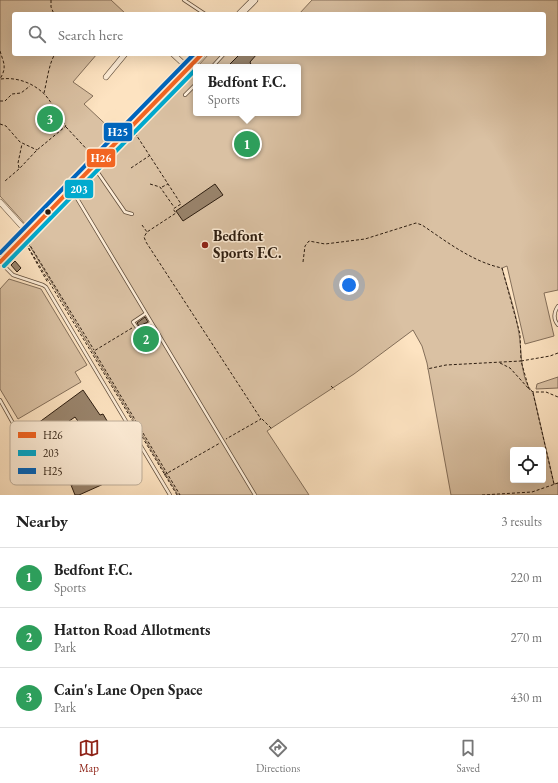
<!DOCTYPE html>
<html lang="en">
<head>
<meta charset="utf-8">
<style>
  body { margin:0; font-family:"EB Garamond",serif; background:#f2f2f2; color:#222 }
  .controls { position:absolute; right:12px; bottom:12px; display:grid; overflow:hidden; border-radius:4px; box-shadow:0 4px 16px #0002 }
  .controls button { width:36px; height:36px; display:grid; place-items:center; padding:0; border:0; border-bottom:1px solid #e0e0e0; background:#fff; color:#222; font:20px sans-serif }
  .you { position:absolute; left:349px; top:285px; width:14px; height:14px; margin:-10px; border:3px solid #fff; border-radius:50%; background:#1a73e8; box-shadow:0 0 0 6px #1a73e833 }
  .badge { display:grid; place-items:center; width:26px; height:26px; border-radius:50%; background:#8f2418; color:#fff; font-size:13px; font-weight:700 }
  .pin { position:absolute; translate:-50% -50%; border:2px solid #fff; box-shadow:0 1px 4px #0006 }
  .popup { position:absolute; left:193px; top:64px; width:108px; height:52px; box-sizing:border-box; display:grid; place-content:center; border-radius:4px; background:#fff; filter:drop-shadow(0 1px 3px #0005); font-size:13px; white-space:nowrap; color:#767676 }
  .popup b { font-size:15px; color:#222 }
  .popup::after { content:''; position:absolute; left:50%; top:100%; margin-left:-8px; border:8px solid transparent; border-top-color:#fff }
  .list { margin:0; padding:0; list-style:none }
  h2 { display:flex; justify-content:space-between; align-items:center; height:52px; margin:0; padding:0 16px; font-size:17px }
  h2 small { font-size:13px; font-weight:400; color:#767676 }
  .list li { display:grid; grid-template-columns:26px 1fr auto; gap:12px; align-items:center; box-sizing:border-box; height:60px; padding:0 16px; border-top:1px solid #e0e0e0 }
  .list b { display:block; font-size:15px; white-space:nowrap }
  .list p { margin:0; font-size:13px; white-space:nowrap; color:#767676 }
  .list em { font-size:13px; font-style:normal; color:#767676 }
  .icon { flex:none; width:22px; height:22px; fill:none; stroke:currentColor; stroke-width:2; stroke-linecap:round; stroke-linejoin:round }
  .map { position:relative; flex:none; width:558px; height:495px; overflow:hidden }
  .search { position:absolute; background:#fff; box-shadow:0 4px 16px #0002; left:12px; right:12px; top:12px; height:44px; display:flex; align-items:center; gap:10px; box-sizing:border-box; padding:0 14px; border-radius:4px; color:#767676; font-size:15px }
  .sheet { height:232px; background:#fff }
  nav { display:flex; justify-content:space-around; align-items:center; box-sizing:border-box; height:56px; border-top:1px solid #e0e0e0; background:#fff; font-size:11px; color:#767676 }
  nav a { display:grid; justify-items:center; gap:2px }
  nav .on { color:#8f2418 }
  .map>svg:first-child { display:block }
  .green { fill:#dac1a3; stroke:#846f5a; fill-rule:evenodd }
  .building { fill:#99846c; stroke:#2d1d10 }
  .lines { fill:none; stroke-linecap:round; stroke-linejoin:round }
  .lane-casing { stroke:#614e3c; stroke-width:4 }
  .street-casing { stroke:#614e3c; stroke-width:6 }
  .secondary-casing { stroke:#2d1d10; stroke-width:8 }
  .path { stroke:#2d1d10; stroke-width:1; stroke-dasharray:3 2; stroke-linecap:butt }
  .lane { stroke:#feedd7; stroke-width:2.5 }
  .street { stroke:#feedd7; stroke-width:5 }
  .secondary { stroke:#feedd7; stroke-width:7 }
  .bus-1-casing { stroke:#feedd7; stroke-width:7 }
  .bus-2-casing { stroke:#feedd7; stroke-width:7 }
  .bus-3-casing { stroke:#feedd7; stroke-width:7 }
  .bus-1 { stroke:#f26522; stroke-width:4 }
  .bus-2 { stroke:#00a9ce; stroke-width:4 }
  .bus-3 { stroke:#0065bd; stroke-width:4 }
  .bus-dot { fill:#2d1d10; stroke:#feedd7; stroke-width:1.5 }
  .poi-dot { fill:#8f2418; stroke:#feedd7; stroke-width:1.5 }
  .labels { text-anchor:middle; stroke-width:3; stroke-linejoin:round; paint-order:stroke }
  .poi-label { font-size:15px; font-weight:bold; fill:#2d1d10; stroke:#feedd7; text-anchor:start }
  .key { fill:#feedd7; stroke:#bfaf9b; stroke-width:1 }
  .key-label { font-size:11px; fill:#2d1d10 }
  .line-badge { stroke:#feedd7; stroke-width:1.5 }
  .badge-label { font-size:11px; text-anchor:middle; font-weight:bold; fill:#fff }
</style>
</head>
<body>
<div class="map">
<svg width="558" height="495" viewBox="0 0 558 495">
  <rect width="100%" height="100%" fill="#fde3c1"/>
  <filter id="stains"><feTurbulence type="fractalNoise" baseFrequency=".005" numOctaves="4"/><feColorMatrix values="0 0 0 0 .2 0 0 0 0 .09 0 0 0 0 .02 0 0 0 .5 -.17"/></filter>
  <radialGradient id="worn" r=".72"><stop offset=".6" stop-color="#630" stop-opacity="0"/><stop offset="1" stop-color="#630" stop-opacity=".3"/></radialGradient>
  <g class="green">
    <path d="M0,0H111L126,14H14V54H97L73,82L93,96L84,104L116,134L31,225H26L0,196Z"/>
    <path d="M312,0H558V290L544,293L554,336L525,344L507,266L502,268C508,290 516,312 519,334C522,350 520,381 533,392L554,484L558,483V495H451L427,363L422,346L413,330L354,374L267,431L309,495H178L28,243L96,172L110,156L196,68V113H298V67H197L209,54H544V14H299ZM513,450H543V480H513Z"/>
    <path d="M9,279L41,289L87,365L75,372L81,382L18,419L0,389V289Z"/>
    <path d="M558,377V388L536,389L537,384Z"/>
  </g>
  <g class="building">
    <path d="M240,54H257L250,62L252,67H227Z"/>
    <path d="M215,184L223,195L183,221L176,211Z"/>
    <path d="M15,261L21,268L17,272L11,265Z"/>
    <path d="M145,317L148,322L139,326L137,323Z"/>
    <path d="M83,390L100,415L103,414L120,443L117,444L128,467H126L128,473L79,495H75L71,485H73L72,482L89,474L88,472L91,471V469L100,466L96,456L98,455L95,447L85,452L77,438L87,434L75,417L46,437L42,432L40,434L34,426Z"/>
  </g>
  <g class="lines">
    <defs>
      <g id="lane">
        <path d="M184,0L205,14"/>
        <path d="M212,67L224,54"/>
        <path d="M185,95L196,84"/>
        <path d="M94,167L125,212L132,214"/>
        <path d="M72,190L255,495"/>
        <path d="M1,263L13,275L43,285L46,287L170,495"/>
        <path d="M558,306C554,312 553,319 558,325"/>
        <path d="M145,314L133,322L138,329L151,323"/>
        <path d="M0,400L14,425"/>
      </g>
      <g id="street">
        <path d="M173,54L188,68"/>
        <path d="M106,77L125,54"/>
        <path d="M0,202L29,234"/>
      </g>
      <g id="secondary">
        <path d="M240,14L254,0"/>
        <path d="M0,262L202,54"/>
      </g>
    </defs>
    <use href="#lane" class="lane-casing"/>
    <use href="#street" class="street-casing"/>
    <use href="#secondary" class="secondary-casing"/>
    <g class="path">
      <path d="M51,0V7L54,14"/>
      <path d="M0,51C4,64 7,67 0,79"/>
      <path d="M1,79C15,77 31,82 42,92C49,97 60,118 66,126L37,150L19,169L5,181"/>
      <path d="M44,93C47,81 49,63 55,54"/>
      <path d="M0,101H5L12,94L21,93L30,86"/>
      <path d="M48,107L63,123"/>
      <path d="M0,124L6,126L20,142L37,150"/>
      <path d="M66,127L94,157"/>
      <path d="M109,133L112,138"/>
      <path d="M135,133L181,204L173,209L176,213L147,232L144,237L146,242L261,419L226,439"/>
      <path d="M19,168L18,163L22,144"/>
      <path d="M131,168L149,156"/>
      <path d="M150,184L160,187L174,207"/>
      <path d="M162,187L168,184"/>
      <path d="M142,225L147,232"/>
      <path d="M28,242L94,350"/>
      <path d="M26,244L27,245L177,495"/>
      <path d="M26,244L48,283"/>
      <path d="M303,262L305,246L309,241L325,244L365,239L416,223L422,225C447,242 473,262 502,268L520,334L521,361L446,365L427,369"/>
      <path d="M132,328L94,351L180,495"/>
      <path d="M558,353L550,356L521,361L529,389L533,392H546L558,397"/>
      <path d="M500,363L510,368L529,389"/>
      <path d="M331,386L335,390"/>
      <path d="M533,393L554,484"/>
      <path d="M262,419L272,429"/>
      <path d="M164,475L220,443"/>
      <path d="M482,495L532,492L558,483"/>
    </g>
    <use href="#lane" class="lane"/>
    <use href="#street" class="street"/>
    <use href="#secondary" class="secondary"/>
    <defs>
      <path id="bus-1" d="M0,262L202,54"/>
      <path id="bus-2" d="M4,266L196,69"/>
      <path id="bus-3" d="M0,253L194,54"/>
    </defs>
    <use href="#bus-1" class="bus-1-casing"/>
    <use href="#bus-2" class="bus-2-casing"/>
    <use href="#bus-3" class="bus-3-casing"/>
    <use href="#bus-1" class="bus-1"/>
    <use href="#bus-2" class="bus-2"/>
    <use href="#bus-3" class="bus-3"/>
  </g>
  <circle class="bus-dot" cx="48" cy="212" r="3.5"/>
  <circle class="poi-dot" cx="205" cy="245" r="4"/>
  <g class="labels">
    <g class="poi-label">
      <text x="213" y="241">Bedfont<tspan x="213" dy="17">Sports F.C.</tspan></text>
    </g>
  </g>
  <rect x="10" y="421" width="132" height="64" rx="6" class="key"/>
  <rect x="18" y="432" width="18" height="6" fill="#f26522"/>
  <rect x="18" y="450" width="18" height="6" fill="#00a9ce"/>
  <rect x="18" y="468" width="18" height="6" fill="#0065bd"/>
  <g class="key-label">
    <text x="43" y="439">H26</text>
    <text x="43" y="457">203</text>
    <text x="43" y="475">H25</text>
  </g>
  <g class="line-badge">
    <rect x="103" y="122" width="30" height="20" rx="4" fill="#0065bd"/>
    <rect x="86" y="148" width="30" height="20" rx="4" fill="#f26522"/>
    <rect x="64" y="179" width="30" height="20" rx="4" fill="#00a9ce"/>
  </g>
  <g class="badge-label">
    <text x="118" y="136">H25</text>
    <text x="101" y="162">H26</text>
    <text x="79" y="193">203</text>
  </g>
  <rect width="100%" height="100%" filter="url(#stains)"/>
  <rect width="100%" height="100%" fill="url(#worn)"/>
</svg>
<div class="controls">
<button><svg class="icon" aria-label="locate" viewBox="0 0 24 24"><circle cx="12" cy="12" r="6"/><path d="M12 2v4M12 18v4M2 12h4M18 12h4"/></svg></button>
</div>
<div class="you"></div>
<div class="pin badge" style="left:247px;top:144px;background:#2e9e5b">1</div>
<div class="popup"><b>Bedfont F.C.</b>Sports</div>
<div class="pin badge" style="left:146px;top:339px;background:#2e9e5b">2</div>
<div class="pin badge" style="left:50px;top:119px;background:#2e9e5b">3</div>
<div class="search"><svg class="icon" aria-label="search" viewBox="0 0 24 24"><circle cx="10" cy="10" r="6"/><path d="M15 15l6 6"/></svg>Search here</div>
</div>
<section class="sheet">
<h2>Nearby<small>3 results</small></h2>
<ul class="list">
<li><span class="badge" style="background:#2e9e5b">1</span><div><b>Bedfont F.C.</b><p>Sports</p></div><em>220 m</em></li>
<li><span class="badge" style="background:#2e9e5b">2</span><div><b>Hatton Road Allotments</b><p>Park</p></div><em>270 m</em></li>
<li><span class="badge" style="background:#2e9e5b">3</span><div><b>Cain's Lane Open Space</b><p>Park</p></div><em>430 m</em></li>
</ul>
</section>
<nav>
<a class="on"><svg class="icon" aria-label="map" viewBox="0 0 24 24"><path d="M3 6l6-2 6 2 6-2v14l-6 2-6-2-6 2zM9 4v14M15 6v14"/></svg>Map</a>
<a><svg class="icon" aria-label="directions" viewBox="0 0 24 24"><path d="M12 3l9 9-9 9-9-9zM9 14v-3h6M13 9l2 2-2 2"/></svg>Directions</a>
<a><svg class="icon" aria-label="saved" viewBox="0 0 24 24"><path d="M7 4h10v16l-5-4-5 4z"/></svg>Saved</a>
</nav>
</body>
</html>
